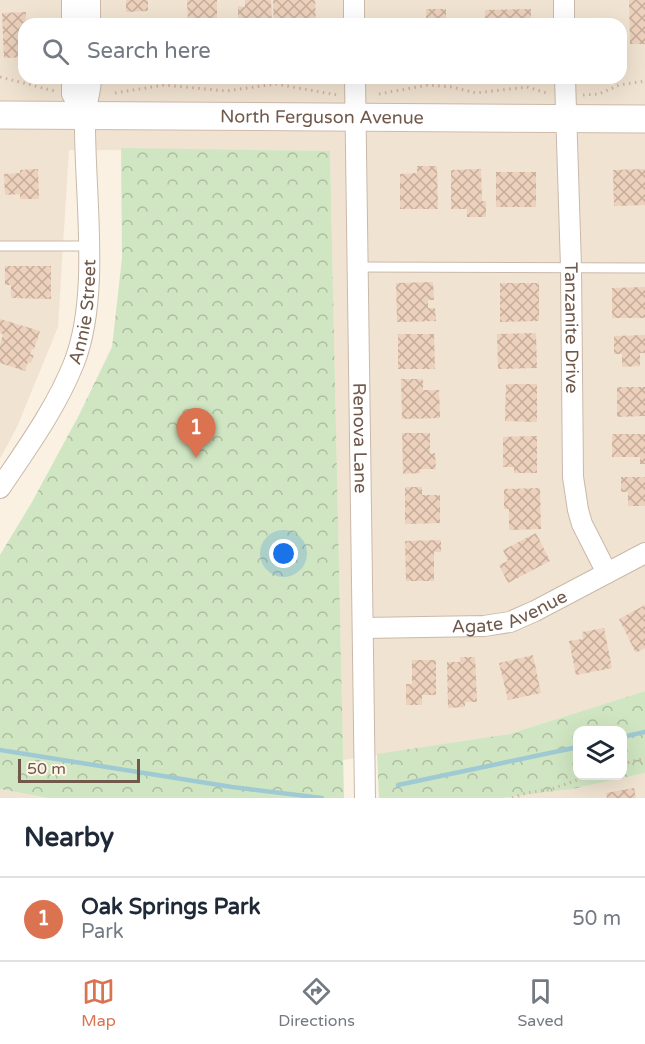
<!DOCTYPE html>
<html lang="en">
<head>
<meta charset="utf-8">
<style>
  body { margin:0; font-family:"Varela Round",sans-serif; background:#f6f6f7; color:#1f2937 }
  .controls { position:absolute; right:18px; bottom:18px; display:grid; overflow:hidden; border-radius:12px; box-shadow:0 6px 24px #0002 }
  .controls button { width:54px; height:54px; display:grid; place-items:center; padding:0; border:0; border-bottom:2px solid #e0e1e3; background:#fff; color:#1f2937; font:30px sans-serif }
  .scale { position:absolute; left:18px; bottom:15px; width:122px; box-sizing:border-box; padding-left:6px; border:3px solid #70594b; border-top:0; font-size:16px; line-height:21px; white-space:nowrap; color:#70594b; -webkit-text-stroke:4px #fdf5e8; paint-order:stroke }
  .you { position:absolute; left:284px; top:554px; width:21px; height:21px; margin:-15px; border:4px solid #fff; border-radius:50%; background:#1a73e8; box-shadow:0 0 0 9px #1a73e833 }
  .badge { display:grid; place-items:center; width:39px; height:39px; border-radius:50%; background:#db7250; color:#fff; font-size:20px; font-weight:700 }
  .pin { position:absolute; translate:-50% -50px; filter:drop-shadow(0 2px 3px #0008) }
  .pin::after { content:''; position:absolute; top:32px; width:21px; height:18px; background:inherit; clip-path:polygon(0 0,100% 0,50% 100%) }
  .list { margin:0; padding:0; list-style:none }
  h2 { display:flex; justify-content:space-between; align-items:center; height:78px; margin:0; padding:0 24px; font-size:26px }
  h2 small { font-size:20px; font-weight:400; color:#747a83 }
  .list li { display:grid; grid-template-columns:39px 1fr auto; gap:18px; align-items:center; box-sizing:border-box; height:84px; padding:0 24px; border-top:2px solid #e0e1e3 }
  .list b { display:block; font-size:22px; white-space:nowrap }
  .list p { margin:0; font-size:20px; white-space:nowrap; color:#747a83 }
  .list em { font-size:20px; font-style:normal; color:#747a83 }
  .icon { flex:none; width:33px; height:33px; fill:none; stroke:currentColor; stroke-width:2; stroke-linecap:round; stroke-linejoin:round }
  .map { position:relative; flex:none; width:645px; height:798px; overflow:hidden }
  .search { position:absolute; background:#fff; box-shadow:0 6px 24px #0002; left:18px; right:18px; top:18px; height:66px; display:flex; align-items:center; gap:15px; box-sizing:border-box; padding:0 21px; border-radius:18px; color:#747a83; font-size:22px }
  .sheet { height:162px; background:#fff }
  nav { display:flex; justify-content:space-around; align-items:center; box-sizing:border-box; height:84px; border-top:2px solid #e0e1e3; background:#fff; font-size:16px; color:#747a83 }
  nav a { display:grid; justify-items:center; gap:3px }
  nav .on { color:#db7250 }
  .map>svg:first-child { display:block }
  .residential { fill:#f1e3d1; fill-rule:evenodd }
  .park { fill:url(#park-crowns); fill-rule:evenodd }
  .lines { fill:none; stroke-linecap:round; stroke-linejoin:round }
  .stream { stroke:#a0cad3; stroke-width:4.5 }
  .building { fill:url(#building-cross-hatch) }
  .lane-casing { stroke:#cab9aa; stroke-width:11 }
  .street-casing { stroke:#cab9aa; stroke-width:22 }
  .secondary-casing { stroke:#cfbbab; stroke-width:29 }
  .path { stroke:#d2b4a0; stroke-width:3; stroke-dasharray:1.5 4.5; stroke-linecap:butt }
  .lane { stroke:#fff; stroke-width:9 }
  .street { stroke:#fff; stroke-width:20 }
  .secondary { stroke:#fff; stroke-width:27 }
  .labels { text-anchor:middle; stroke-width:6; stroke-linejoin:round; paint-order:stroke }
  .street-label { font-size:18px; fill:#70594b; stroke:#fdf5e8 }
</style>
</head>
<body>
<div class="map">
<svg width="645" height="798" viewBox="0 0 645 798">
  <defs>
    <pattern id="park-crowns" width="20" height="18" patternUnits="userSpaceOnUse" patternTransform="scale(1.5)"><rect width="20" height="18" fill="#d0e6c2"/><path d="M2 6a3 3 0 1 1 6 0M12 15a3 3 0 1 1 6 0" fill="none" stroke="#adbda0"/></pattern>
    <pattern id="building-cross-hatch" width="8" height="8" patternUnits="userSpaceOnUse" patternTransform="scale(1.5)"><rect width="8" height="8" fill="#edd1bc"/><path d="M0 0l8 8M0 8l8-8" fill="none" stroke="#c4ad9b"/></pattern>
  </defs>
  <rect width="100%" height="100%" fill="#faf1e2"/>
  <g class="residential">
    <path d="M0,0H645V691L509,734L343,760L330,151L69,150L58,327L17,427L0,459ZM24,24H621V78H24Z"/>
    <path d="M645,773V798H503L572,789Z"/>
    <path d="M0,789L48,798H0Z"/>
  </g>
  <g class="park">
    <path d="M121,148L330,151L344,798H48L0,789V555L32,502L79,415L112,347L122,258Z"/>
    <path d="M645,691V773L572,789L503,798H379L377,754L509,734ZM578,730H622V776H578Z"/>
  </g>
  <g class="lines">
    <g class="stream">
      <path d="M622,737L645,732"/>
      <path d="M0,750L232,787L322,798"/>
      <path d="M398,785L578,747"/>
    </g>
  </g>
  <g class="building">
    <path d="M126,0H148V11L126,12Z"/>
    <path d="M187,0H217V24H188Z"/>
    <path d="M245,0H271L272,24H238V6L245,7Z"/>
    <path d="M273,0H315L316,24H274Z"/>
    <path d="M629,0H645V44H630Z"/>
    <path d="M426,9H446V24H415V21H426Z"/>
    <path d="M531,9V24H485V10Z"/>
    <path d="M26,12L24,57L4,58L2,13Z"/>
    <path d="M417,166H437L438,209H400V174L417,173Z"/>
    <path d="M38,169L39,199H20V194L5,195L4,174L20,173V170Z"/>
    <path d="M481,169L482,201H486V217H467V209H451V170Z"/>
    <path d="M645,169V205L614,206L613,170Z"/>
    <rect x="496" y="172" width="40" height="35"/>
    <path d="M5,266H51V299L11,298V285H5Z"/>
    <path d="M433,282L434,300H428V308H435L436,321L397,322L396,283Z"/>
    <path d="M500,283H539V321L500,322Z"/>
    <path d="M645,287V318H612V288Z"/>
    <path d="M0,319L40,331L34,349H32L30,354L34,355L31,363L28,362L25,371L0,363V345L3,334L0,333Z"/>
    <path d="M536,333L537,368L498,369L497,334Z"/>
    <path d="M398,334H434L435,369H398Z"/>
    <path d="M645,335V353H640V366L622,367V354H614V336Z"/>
    <path d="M401,379H423V390H439L440,418L402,419Z"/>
    <path d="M506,384H537V422L505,421Z"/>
    <path d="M617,387H645V416L617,417Z"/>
    <path d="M402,433H430V454L435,453L436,469H420V473L403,474Z"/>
    <path d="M612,434H645V464H640V457H612Z"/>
    <path d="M537,436V473H514V467H503V437Z"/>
    <path d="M621,477H645V506H628V492H621Z"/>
    <path d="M405,487H422V495H440V523L405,524Z"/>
    <path d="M540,488L541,529L509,530V509H504V489Z"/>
    <path d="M536,533L550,561L508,583L499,565L508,561L503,550Z"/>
    <path d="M441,540V552H434V581H406L405,541Z"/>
    <path d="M645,605V648L636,653L619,619Z"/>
    <path d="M604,628L612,668L576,675L569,641L583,639L582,632Z"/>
    <path d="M533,655L541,693L508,700L499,663Z"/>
    <path d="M460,657H475L477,702H465V707L448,708L447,662H460Z"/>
    <path d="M412,660H436V695H422V705H406V684H412Z"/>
    <path d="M634,788L636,798H607L606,793Z"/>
  </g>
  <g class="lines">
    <defs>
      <g id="lane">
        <path d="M0,246H88"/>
        <path d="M358,267L645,268"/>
      </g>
      <g id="street">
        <path d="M72,0V24"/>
        <path d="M90,0V24"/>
        <path d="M354,0V24"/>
        <path d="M564,0V24"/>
        <path d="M72,78V94L85,115"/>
        <path id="s1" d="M355,78L365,798"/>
        <path id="s2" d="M565,78L571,267L573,477L578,510L582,524L607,573"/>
        <path id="s3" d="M0,488C27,448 56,408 74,363C101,294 84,192 85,118C85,105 91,93 91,78"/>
        <path id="s4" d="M364,628L484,626L510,622L535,611L645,553"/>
      </g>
      <g id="secondary">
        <path id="s5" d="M0,115L645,119"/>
      </g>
    </defs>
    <use href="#lane" class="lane-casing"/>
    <use href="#street" class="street-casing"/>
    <use href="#secondary" class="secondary-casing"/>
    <g class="path">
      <path d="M0,77L55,91"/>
      <path d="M115,93L164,85L226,91L276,84L337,95"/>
      <path d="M379,94L428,85L452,87L476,93L527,87L550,94"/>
      <path d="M583,95L599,94L619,85L645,81"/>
      <path d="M622,764L645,758"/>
      <path d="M512,798L526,793L552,789L588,776"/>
    </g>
    <use href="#lane" class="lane"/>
    <use href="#street" class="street"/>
    <use href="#secondary" class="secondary"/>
  </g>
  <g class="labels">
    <g class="street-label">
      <text dy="6" stroke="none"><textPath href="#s5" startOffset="322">North Ferguson Avenue</textPath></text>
      <text dy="6" stroke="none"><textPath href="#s3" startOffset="198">Annie Street</textPath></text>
      <text dy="6" stroke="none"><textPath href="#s2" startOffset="250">Tanzanite Drive</textPath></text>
      <text dy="6" stroke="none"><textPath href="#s1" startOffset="360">Renova Lane</textPath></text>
      <text dy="6" stroke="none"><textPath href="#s4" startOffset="148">Agate Avenue</textPath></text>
    </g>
  </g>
</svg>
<div class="controls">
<button><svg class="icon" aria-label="layers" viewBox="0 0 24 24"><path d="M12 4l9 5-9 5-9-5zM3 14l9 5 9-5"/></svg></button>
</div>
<div class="scale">50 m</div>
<div class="you"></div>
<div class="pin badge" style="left:196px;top:458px">1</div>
<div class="search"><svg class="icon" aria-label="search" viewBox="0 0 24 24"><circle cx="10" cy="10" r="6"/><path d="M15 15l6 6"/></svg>Search here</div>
</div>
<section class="sheet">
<h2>Nearby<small></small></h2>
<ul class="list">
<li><span class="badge">1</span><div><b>Oak Springs Park</b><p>Park</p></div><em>50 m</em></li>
</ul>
</section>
<nav>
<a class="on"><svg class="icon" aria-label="map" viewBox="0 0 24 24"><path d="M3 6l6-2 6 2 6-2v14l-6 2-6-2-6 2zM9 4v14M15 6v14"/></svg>Map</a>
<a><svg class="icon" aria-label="directions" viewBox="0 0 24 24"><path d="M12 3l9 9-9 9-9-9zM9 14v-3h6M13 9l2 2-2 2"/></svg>Directions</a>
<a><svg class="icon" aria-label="saved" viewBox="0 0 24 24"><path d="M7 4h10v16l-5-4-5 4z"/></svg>Saved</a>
</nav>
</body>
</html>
